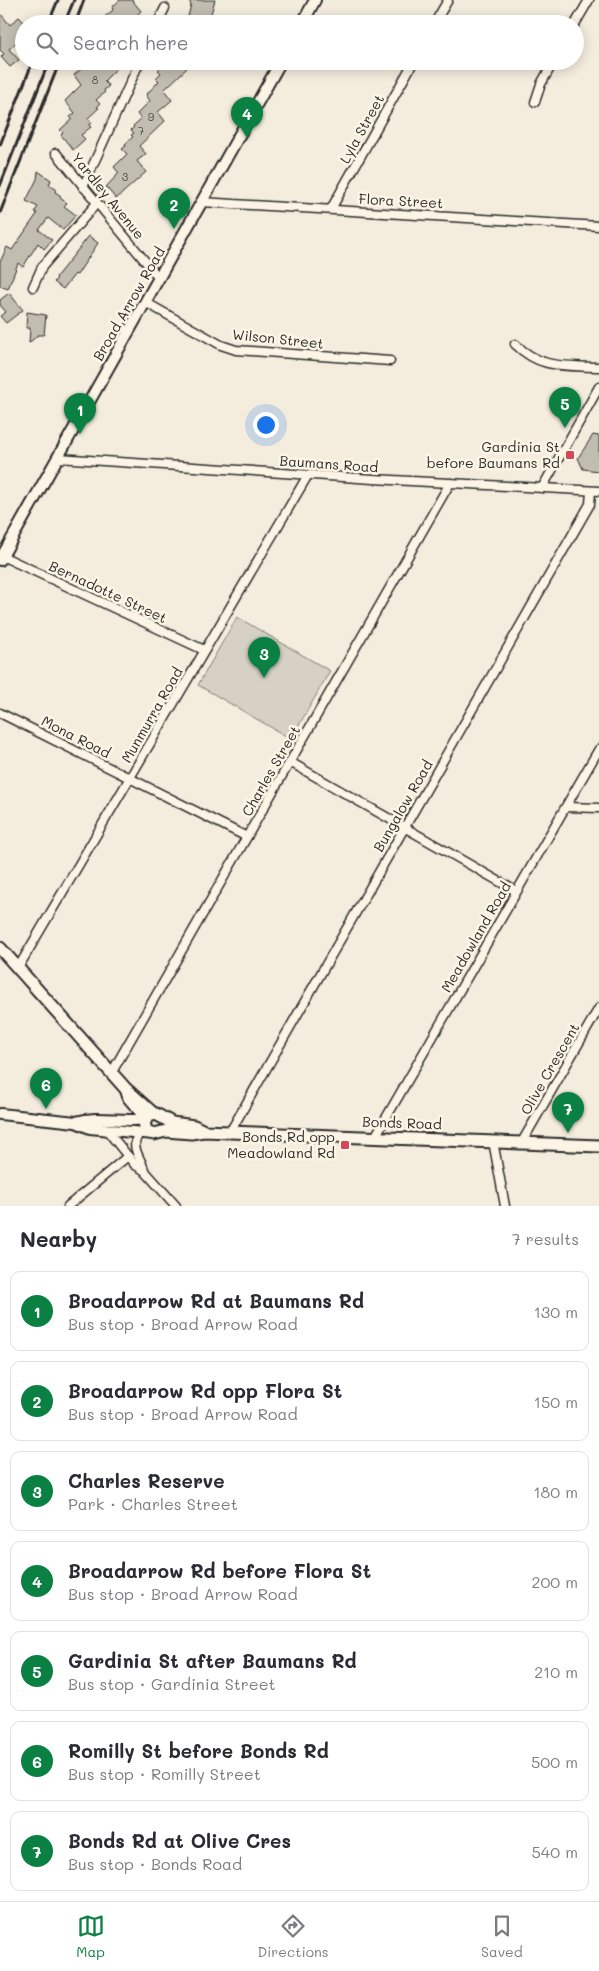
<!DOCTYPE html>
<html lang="en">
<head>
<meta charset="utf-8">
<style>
  body { margin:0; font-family:Mali,sans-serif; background:#f2f2f3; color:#2b2b33 }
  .you { position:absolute; left:265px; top:424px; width:18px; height:18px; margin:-12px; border:4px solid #fff; border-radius:50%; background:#1a73e8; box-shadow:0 0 0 8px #1a73e833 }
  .badge { display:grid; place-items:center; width:32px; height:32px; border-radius:50%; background:#0b8043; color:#fff; font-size:16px; font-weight:700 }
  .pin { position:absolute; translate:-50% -41px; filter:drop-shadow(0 1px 2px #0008) }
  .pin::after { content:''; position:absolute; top:26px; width:18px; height:15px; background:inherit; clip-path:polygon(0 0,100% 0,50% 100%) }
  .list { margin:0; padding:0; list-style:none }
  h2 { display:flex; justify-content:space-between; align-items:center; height:65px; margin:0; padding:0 20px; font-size:21px }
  h2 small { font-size:16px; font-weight:400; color:#7c7c81 }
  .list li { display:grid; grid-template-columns:32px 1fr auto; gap:15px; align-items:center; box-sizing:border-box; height:80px; margin:0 10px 10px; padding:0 10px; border:1px solid #e1e1e2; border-radius:10px }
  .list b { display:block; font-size:19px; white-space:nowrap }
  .list p { margin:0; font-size:16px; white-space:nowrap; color:#7c7c81 }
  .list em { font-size:16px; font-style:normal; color:#7c7c81 }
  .icon { flex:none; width:28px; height:28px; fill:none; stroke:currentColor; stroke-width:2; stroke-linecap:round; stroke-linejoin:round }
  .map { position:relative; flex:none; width:599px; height:1206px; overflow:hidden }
  .search { position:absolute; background:#fff; box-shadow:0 2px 12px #0003; left:15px; right:15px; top:15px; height:55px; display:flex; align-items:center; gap:12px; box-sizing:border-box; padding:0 18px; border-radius:28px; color:#7c7c81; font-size:19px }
  .sheet { height:695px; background:#fff }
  nav { display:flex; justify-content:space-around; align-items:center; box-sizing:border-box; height:70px; border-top:1px solid #e1e1e2; background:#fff; font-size:14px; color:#7c7c81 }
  nav a { display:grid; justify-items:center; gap:2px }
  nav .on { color:#0b8043 }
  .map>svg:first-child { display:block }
  .green { fill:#d6d1c4; stroke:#807e78 }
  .building { fill:#c2bdb1; stroke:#2b2b2b }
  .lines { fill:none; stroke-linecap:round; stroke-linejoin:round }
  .minor-casing { stroke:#2b2b2b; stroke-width:11 }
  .tertiary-casing { stroke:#2b2b2b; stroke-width:14 }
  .secondary-casing { stroke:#2b2b2b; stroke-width:15 }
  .minor { stroke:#fcf5e5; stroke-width:8 }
  .tertiary { stroke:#fcf5e5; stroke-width:10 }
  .secondary { stroke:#fcf5e5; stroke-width:11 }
  .rail { stroke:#2b2b2b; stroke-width:3 }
  .poi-dot { fill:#d1495b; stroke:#fcf5e5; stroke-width:2 }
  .labels { text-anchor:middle; stroke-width:5; stroke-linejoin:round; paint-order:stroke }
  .number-label { font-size:11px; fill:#51504c }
  .street-label { font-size:14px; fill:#2b2b2b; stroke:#fcf5e5 }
  .poi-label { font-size:14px; fill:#2b2b2b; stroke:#fcf5e5; text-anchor:end }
</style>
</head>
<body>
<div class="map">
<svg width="599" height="1206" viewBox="0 0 599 1206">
  <rect width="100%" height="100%" fill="#f4edde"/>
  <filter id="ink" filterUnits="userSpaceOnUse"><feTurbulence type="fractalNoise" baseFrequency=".02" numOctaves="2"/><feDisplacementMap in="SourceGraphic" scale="10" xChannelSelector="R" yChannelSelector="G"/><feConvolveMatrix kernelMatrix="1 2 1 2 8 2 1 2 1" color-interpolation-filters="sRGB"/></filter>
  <g filter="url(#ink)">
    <path class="green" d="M237,617L330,671L291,739L198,685Z"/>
    <g class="building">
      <path d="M120,0H132L141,11L137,15L138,17L130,24H96L113,10L112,7Z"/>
      <path d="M189,0H215L208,24H186L191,5Z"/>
      <path d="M0,13L10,25L19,17L24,22V36L9,49L19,60L10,67L1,57L4,54L0,50Z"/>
      <path d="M91,61H112L117,68L104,81L109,86L104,90L105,92L96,100L100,104L97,107L99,108L88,118L92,123L89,125L91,127L81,135L85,139L73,150L61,135L63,133L60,130L72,119L70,117L75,113L65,101L81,85L74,75Z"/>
      <path d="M167,61H188L185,65L187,68L164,90L172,100L158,112L165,121L139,146L146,154L137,161L146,172L116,199L106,187L119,173L114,167L127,154L122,149L126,146L125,144L133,137L131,135L134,133L131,130L134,127L133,126L141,119L137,114L150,101L146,95L159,81L156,78L161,73L158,70Z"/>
      <path d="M38,171L51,180L49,185L56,189L55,192L61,196L60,198L67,203L64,206L76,215L63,230L48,218L39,230L52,240L44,249L38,243L23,267L18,263L8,289L0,286V262L7,247L12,250L37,214L35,211L38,207L26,201L37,179Z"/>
      <path d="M89,236L98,243L77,275L75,274L63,289L54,282L57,278L56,277Z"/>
      <path d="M9,293L23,310L6,323L0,316L6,312L0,305V300Z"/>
      <path d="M27,312L46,315L44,335H38L29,343L30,328H26Z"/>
      <path d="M593,435L599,436V471L583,469L578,458Z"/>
    </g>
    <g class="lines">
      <defs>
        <g id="minor">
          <path d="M157,24L165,8"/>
          <path d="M434,24L448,0"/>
          <path d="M575,24L589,0"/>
          <path d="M535,102L541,84L554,61"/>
          <path d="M56,153L159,278"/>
          <path d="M83,187L140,61"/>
          <path d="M201,202L599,226"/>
          <path d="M331,209L414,61"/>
          <path d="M33,287L42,267L96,204"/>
          <path d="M145,302L221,345L236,350L390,361"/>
          <path d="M515,344C542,370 564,365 599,367"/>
          <path d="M58,458L373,479L599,491"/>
          <path d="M542,488L599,387"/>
          <path d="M2,556L204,650"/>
          <path d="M0,713L247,837"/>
          <path d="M290,762L516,891"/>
          <path d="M566,807L599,808"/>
          <path d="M18,968L308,475"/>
          <path d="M112,1072L450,483"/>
          <path d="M106,1129L135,1165L144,1170L176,1206"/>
          <path d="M230,1132L590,504L591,491"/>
          <path d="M139,1134C129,1147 141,1157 144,1170"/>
          <path d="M375,1137L599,749"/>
          <path d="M493,1141L505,1206"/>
          <path d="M522,1142L599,1008"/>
          <path d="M68,1206L128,1156"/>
        </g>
        <g id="tertiary">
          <path d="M302,24L315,0"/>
          <path d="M0,560L281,61"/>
          <path d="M0,1114L76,1122L90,1128L154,1134"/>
          <path d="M76,1122C100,1115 121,1123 145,1119"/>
        </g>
        <g id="secondary">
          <path d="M0,948L125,1088L154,1114"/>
          <path d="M127,1092L129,1098L146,1118"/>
          <path d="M204,1131L194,1126L172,1123L156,1114L149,1116L144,1122L146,1131L154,1134L166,1131L191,1133L204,1131L599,1146"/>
        </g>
      </defs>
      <use href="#minor" class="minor-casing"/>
      <use href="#tertiary" class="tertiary-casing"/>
      <use href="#secondary" class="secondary-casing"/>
      <use href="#minor" class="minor"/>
      <use href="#tertiary" class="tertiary"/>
      <use href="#secondary" class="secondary"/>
      <g class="rail">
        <path d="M48,24L58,0"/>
        <path d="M64,24L74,0"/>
        <path d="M75,24L84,0"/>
        <path d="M0,145L33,61"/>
        <path d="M0,186L49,61"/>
        <path d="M0,213L60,61"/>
      </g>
    </g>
  </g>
  <g class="poi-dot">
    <rect x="565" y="450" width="10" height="10" rx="2.5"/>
    <rect x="340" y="1140" width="10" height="10" rx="2.5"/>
  </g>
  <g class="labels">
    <g class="number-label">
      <text x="95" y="84">8</text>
      <text x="151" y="121">9</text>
      <text x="141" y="135">7</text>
      <text x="125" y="181">3</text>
    </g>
    <g class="street-label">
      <text transform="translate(362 129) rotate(-61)" y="5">Lyla Street</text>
      <text transform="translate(108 196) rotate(51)" y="5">Yardley Avenue</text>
      <text transform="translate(401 201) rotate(3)" y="5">Flora Street</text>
      <text transform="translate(129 304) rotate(-60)" y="5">Broad Arrow Road</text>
      <text transform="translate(278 339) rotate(6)" y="5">Wilson Street</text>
      <text transform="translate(329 464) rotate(4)" y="5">Baumans Road</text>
      <text transform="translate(108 592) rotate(25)" y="5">Bernadotte Street</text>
      <text transform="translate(152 715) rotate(-60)" y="5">Munmurra Road</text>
      <text transform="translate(76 737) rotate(27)" y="5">Mona Road</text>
      <text transform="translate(271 771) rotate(-60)" y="5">Charles Street</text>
      <text transform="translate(403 806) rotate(-60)" y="5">Bungalow Road</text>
      <text transform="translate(476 937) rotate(-60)" y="5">Meadowland Road</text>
      <text transform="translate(550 1069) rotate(-60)" y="5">Olive Crescent</text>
      <text transform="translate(402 1123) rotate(2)" y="5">Bonds Road</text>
    </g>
    <g class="poi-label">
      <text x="560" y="452">Gardinia St<tspan x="560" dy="16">before Baumans Rd</tspan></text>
      <text x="335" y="1142">Bonds Rd opp<tspan x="335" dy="16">Meadowland Rd</tspan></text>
    </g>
  </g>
</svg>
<div class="you"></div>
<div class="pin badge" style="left:80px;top:434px">1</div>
<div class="pin badge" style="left:174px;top:229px">2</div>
<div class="pin badge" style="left:264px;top:678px">3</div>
<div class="pin badge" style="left:247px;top:138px">4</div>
<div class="pin badge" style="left:565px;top:428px">5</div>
<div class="pin badge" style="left:46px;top:1109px">6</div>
<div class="pin badge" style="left:568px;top:1133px">7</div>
<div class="search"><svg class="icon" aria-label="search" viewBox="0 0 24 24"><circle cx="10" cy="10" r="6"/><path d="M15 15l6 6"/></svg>Search here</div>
</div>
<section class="sheet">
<h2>Nearby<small>7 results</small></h2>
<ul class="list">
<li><span class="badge">1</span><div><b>Broadarrow Rd at Baumans Rd</b><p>Bus stop · Broad Arrow Road</p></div><em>130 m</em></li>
<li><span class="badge">2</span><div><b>Broadarrow Rd opp Flora St</b><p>Bus stop · Broad Arrow Road</p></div><em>150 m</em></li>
<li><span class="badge">3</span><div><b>Charles Reserve</b><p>Park · Charles Street</p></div><em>180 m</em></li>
<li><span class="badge">4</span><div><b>Broadarrow Rd before Flora St</b><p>Bus stop · Broad Arrow Road</p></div><em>200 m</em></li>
<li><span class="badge">5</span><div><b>Gardinia St after Baumans Rd</b><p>Bus stop · Gardinia Street</p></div><em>210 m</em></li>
<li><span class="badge">6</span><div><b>Romilly St before Bonds Rd</b><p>Bus stop · Romilly Street</p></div><em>500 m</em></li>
<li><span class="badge">7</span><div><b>Bonds Rd at Olive Cres</b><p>Bus stop · Bonds Road</p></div><em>540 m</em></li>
</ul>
</section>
<nav>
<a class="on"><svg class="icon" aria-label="map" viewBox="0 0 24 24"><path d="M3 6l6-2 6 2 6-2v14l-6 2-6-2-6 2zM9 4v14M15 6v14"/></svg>Map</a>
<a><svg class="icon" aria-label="directions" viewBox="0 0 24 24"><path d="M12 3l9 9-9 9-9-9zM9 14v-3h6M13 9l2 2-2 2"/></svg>Directions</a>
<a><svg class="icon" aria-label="saved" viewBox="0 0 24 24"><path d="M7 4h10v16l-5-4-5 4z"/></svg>Saved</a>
</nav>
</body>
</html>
